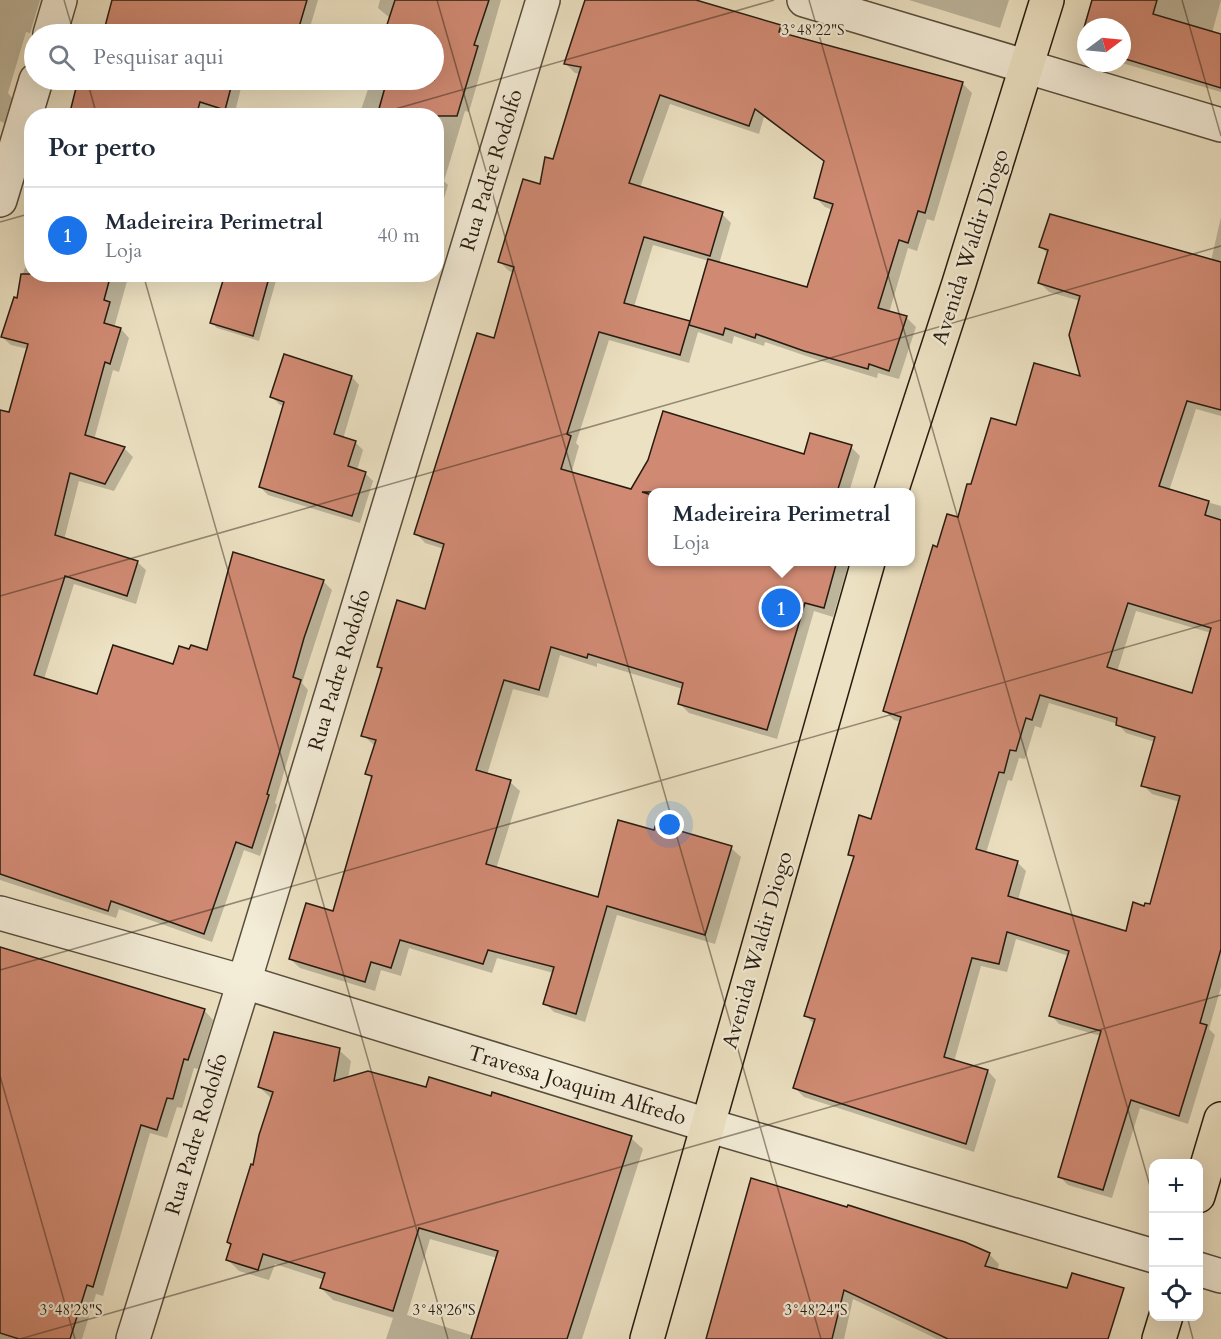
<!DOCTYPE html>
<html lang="pt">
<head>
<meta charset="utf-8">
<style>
  body { margin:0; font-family:Cardo,serif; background:#f2f2f3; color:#1f2937 }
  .controls { position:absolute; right:18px; bottom:18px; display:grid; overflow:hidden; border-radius:12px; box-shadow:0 6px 24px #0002 }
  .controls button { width:54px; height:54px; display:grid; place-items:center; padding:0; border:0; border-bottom:2px solid #e0e1e3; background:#fff; color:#1f2937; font:30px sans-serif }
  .compass { position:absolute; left:1077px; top:18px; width:54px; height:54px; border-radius:50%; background:#fff; box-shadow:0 6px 24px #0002; rotate:74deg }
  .you { position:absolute; left:670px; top:825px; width:21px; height:21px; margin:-15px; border:4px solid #fff; border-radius:50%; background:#1a73e8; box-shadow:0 0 0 9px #1a73e833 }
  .badge { display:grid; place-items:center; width:39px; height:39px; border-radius:50%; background:#1a73e8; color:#fff; font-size:20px; font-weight:700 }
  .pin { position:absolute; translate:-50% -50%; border:3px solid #fff; box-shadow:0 2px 6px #0006 }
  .popup { position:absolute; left:648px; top:488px; width:267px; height:78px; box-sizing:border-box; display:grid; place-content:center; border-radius:12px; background:#fff; filter:drop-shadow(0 2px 4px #0005); font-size:20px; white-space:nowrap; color:#747a83 }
  .popup b { font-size:22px; color:#1f2937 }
  .popup::after { content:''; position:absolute; left:50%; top:100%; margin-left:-12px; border:12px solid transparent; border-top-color:#fff }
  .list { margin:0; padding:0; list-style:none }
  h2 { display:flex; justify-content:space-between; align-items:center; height:78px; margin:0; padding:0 24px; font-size:26px }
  h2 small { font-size:20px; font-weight:400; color:#747a83 }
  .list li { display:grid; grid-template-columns:39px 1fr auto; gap:18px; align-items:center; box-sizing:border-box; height:96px; padding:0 24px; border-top:2px solid #e0e1e3 }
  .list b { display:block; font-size:22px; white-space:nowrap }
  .list p { margin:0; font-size:20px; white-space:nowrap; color:#747a83 }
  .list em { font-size:20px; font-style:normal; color:#747a83 }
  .icon { flex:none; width:33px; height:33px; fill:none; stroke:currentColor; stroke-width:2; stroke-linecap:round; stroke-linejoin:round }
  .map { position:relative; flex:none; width:1221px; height:1339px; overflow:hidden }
  .search { position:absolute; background:#fff; box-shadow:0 6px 24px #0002; left:24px; top:24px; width:420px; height:66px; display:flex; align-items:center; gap:15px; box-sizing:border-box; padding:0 21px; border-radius:33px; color:#747a83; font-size:22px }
  .panel { position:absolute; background:#fff; box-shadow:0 6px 24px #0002; left:24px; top:108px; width:420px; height:174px; border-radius:24px }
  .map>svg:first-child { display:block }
  .shadow { fill:#0003; fill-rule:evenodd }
  .building { fill:#d08a73; stroke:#271c10; stroke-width:1.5; fill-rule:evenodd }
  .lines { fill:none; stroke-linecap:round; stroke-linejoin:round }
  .street-casing { stroke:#584d3c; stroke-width:36 }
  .primary-casing { stroke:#271c10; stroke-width:36 }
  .street { stroke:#f3ecd7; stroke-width:33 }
  .primary { stroke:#ece1c2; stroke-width:33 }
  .ticks { fill:none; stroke:#271c10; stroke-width:1.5; stroke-opacity:0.45 }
  .labels { text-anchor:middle; stroke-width:4.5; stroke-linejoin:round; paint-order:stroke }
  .street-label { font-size:21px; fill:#271c10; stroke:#f3ecd7 }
  .ticks-label { font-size:15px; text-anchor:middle; fill:#271c10; stroke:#f3ecd7; stroke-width:4.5; stroke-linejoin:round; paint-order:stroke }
</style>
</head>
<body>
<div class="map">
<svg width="1221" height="1339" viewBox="0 0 1221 1339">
  <rect width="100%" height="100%" fill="#ece1c2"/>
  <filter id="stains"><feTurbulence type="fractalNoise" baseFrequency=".00333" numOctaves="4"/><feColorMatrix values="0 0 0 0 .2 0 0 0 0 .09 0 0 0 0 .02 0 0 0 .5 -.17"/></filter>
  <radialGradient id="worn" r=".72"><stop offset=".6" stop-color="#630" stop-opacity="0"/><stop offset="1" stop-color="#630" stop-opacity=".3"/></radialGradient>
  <g class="shadow">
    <path d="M0,0H40L30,33L26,32L8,93L12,98L4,123L0,121Z"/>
    <path d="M129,0H318L308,34H104L112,5Z"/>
    <path d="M380,0H501L469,112L465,111L444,181L448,185L436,226V116H359L371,80H434V34H386L391,19L378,8Z"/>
    <path d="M587,0H688L780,26L790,36L962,83L972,93L934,221L927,219L917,251L908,248L889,313L907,318L916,327L899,379L878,373L877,378L815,359L765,342L764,346L734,336L732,344L698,332L689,363L609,340L576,443L579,446L571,474L632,491L851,447L860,456L849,492H652V562H849L833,617L814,611L777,739L689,713L680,704L683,689L597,663V667L560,655L548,698L513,689L487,775L510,782L520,791L496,869L599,898L655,832L731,848L741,857L715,944L617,915L585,1022L554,1012L545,1003L554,973L497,958L492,973L409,948L401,976L381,970L375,991L300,968L290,959L334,913L372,779L367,773L375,746L363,735L382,671L379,667L426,611L444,549L425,543L416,533L495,340L514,273L509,271L500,262L552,170L580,74L575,73L566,64ZM670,104L759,134L764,117L825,162L816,198L825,207L833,210L808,289L719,264L731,223L722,214L640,188ZM653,245L709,261L691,324L634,307Z"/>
    <path d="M909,0H1009L1000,28Z"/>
    <path d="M1094,0H1221L1212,33L1221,36V92L1122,63V27H1086V51L1080,45Z"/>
    <path d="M79,80H243L234,116H70Z"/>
    <path d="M1221,217V416L1196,409L1169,491L1221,506V987L1209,1029L1215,1035L1188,1124L1140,1108L1112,1198L1068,1185L1059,1176L1101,1036L1059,1024L1051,1015L1069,956L1016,939L1007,972L981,966L954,1062L988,1071L996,1080L974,1152L804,1097L795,1088L815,1025L806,1016L855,859L850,854L872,820L901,722L894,720L885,711L938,549L959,519L972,486L1017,427L1082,379L1080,301L1049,292L1040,283L1049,255L1041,247L1211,261ZM1136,611L1211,633L1193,695L1117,672ZM1049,703L1118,724L1126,733L1155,742L1143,785L1152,794L1180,802L1151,906L1145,908L1127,933L1018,900L1026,871L1017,862L986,853L1008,780L1012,781L1019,758L1025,759L1035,726L1041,728Z"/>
    <path d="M32,250V274H129L114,328L121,329L129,338L119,372L113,370L94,440L125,449L133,457L114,491L79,481L64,540L137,562L146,570L136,604L74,584L44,679L98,696L208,652L323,581L332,590L302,683L308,690L275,803L277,805L260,856L244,850L212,942L119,909L116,918L0,880V411L10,413L28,349L11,345L2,337L18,300L22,276Z"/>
    <path d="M226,274H274L277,277L259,341L217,328L211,322Z"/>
    <path d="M387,274H398L397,278Z"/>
    <path d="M352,377L359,385L343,439L355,442L363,450L357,470L365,473L373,481L360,523L268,495L260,487L284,406L280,405L272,397Z"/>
    <path d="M204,1010L213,1020L198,1069L194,1068L182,1108L177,1107L167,1138L150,1133L103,1296L96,1294L82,1339H0V1030Z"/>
    <path d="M339,1050L351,1061L348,1079L631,1138L643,1149L582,1339H386L393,1318L333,1300L321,1288L324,1280L275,1264L269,1280L239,1271L228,1260L254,1167L271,1098L259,1087ZM430,1239L497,1258L474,1336L407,1315Z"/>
    <path d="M752,1180L989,1254L999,1264L997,1271L1099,1339H937L853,1299L844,1339H707Z"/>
  </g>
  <g class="building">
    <path d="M112,0H307L297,34H103Z"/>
    <path d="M395,0H489L474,45L478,46L457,116H377L387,80H434V34H384Z"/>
    <path d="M585,0H696L781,25L779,32L963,82L925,213L918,211L908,243L899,240L878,308L907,316L889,371L869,364L868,369L804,351L756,334L755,338L725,328L723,335L689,325L708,259L807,287L833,204L814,198L824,161L755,109L749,126L660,95L629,183L723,212L710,256L644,237L624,303L690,321L680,355L599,332L567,434L571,436L561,469L631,489L648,460L663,411L804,454L810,433L852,445L837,492H642L652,495V561H837L824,608L805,603L767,730L678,704L683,683L588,654L587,658L551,647L539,690L504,680L476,770L511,780L486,864L598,897L618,820L654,830L656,824L732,846L705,935L607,906L576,1014L543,1004L554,967L488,950L483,964L400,940L391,968L371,962L365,982L289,959L306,903L333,911L372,776L365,774L376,740L361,736L382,668L377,667L397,600L425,609L444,544L414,534L477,333L494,338L514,267L498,262L523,179L540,184L545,157L553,159L581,67L564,64Z"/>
    <path d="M1092,0H1157L1153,14L1221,34V88L1122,58V27H1086V48L1079,45Z"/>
    <path d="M78,80H233L225,110L200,102L196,116H69Z"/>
    <path d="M1050,214L1221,262V410L1187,401L1159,486L1209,501L1205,515L1221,520V949L1200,1023L1207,1025L1179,1116L1131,1100L1103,1190L1058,1177L1101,1031L1049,1016L1069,951L1007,932L999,964L972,958L944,1057L988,1070L966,1144L793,1088L815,1019L804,1016L854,856L848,855L859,815L871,819L901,717L883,711L933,545L937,547L947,514L958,517L967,484H971L991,418L1016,425L1034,363L1080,376L1069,335L1080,296L1038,283L1048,250L1039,247ZM1128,603L1211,628L1192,693L1107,667ZM1040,695L1117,718L1116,725L1155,737L1141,786L1180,796L1150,904L1145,903L1144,906L1133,902L1126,931L1008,896L1018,861L976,849L999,772L1004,773L1010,750L1016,751L1026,718L1032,720Z"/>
    <path d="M21,274H111L104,300L110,302L104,323L121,328L110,364L105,362L85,435L125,447L105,484L70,473L55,535L138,561L127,596L65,576L34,675L97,694L113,645L173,664L179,646L189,649L191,645L207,650L233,552L324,580L304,638L293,677L301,680L267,794L269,795L252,848L236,842L204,934L111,901L108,911L0,874V410L9,412L28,344L1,337L14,297L17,298Z"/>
    <path d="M225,274H270L253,336L210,323Z"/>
    <path d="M284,354L352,376L334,434L356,441L348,466L366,472L352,516L259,487L284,402L270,397Z"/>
    <path d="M0,947L205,1009L188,1060L184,1059L173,1099L167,1098L157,1130L141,1125L93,1287L87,1285L70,1339H19L0,1333Z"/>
    <path d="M274,1032L340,1048L334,1081L368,1071L426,1087L429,1077L491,1096L492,1092L632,1136L567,1339H471L498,1251L419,1228L393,1311L320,1288L325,1273L263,1254L258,1270L226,1260L231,1244L227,1242L251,1164L253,1165L259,1135L273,1092L258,1087Z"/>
    <path d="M751,1178L847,1207L848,1205L965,1242L990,1253L985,1266L1067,1288L1072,1273L1124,1288L1108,1339H948L844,1290L832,1339H706Z"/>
  </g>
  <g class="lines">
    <defs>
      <g id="street">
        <path d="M804,0L1221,125"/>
        <path d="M50,34L60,0"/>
        <path d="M0,200L36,80"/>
        <path d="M0,913L244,982L707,1125L1154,1256"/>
        <path d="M1198,1269L1221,1276"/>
        <path d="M133,1339L244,982L543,0"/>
      </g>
      <g id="primary">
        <path d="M891,492L959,283L1047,0"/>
        <path d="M1198,1196L1221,1119"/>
        <path d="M647,1339L868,562"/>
        <path d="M1159,1339L1166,1316"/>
      </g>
    </defs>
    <use href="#street" class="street-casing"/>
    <use href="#primary" class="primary-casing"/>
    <use href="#street" class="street"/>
    <use href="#primary" class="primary"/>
  </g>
  <path class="ticks" d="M64,0L74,34M437,0L821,1339M809,0L1154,1200M1182,0L1221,136M87,80L97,116M371,116L774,0M0,222L32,213M143,274L448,1339M0,596L1221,246M0,970L1221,620M0,1076L75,1339M1187,1316L1193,1339M20,1339L1221,995"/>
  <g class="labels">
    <g class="street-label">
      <text transform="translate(491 170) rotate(-73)" y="7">Rua Padre Rodolfo</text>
      <text transform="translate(970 247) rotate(-72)" y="7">Avenida Waldir Diogo</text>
      <text transform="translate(339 670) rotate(-73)" y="7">Rua Padre Rodolfo</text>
      <text transform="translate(757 950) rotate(-74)" y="7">Avenida Waldir Diogo</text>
      <text transform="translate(577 1085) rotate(17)" y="7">Travessa Joaquim Alfredo</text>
      <text transform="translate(196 1134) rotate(-73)" y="7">Rua Padre Rodolfo</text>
    </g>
  </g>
  <g class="ticks-label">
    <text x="813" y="35">3°48'22"S</text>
    <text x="71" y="1315">3°48'28"S</text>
    <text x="444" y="1315">3°48'26"S</text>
    <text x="816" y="1315">3°48'24"S</text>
  </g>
  <rect width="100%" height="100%" filter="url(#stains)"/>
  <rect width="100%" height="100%" fill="url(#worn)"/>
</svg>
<div class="controls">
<button>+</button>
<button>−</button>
<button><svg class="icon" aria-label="locate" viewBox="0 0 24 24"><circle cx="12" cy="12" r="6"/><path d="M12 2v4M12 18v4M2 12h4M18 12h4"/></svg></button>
</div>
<svg class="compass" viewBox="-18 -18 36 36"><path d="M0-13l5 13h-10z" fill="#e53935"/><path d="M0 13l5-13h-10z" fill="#747a83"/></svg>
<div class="you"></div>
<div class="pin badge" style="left:781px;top:608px">1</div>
<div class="popup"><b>Madeireira Perimetral</b>Loja</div>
<div class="search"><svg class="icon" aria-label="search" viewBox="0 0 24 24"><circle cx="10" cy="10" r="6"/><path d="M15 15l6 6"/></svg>Pesquisar aqui</div>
<section class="panel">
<h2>Por perto<small></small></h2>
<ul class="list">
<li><span class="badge">1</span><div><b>Madeireira Perimetral</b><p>Loja</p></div><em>40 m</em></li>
</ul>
</section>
</div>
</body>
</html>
